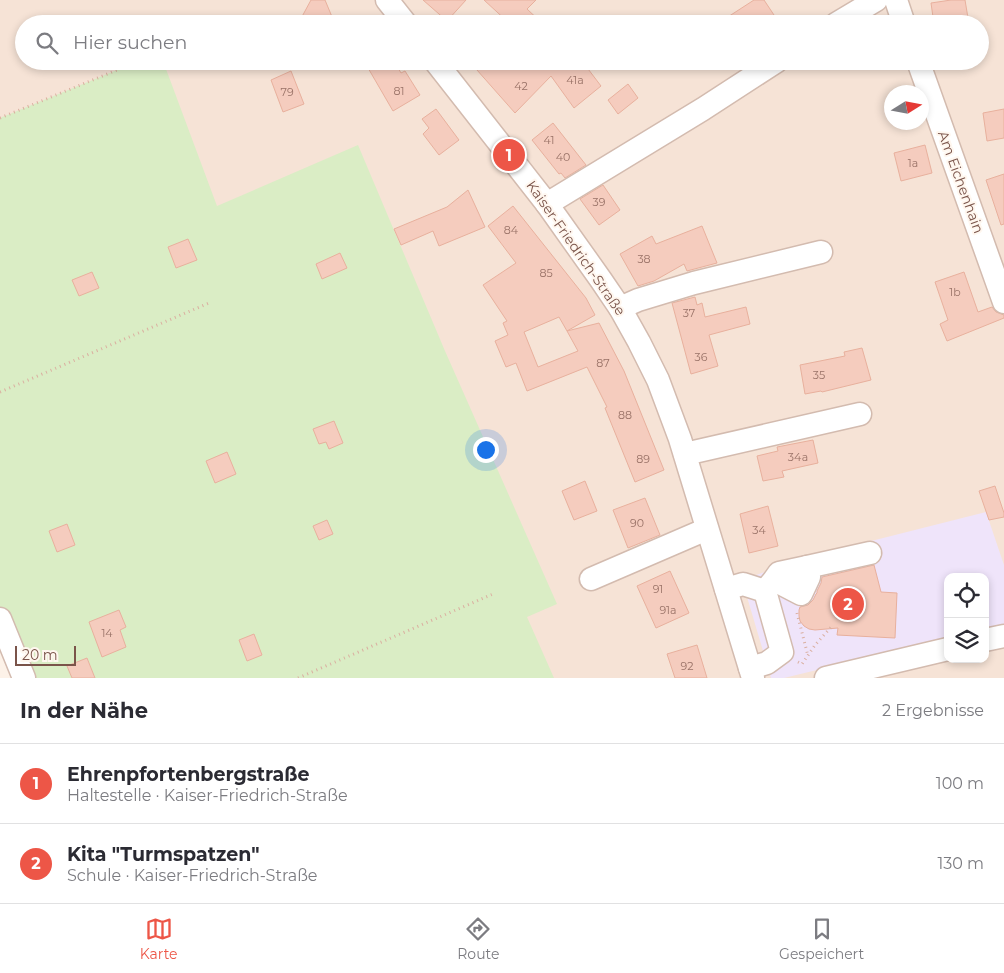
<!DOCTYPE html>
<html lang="de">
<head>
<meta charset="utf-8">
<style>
  body { margin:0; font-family:Montserrat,sans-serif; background:#f2f2f3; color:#2b2b33 }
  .controls { position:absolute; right:15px; bottom:15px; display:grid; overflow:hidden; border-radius:10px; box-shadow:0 2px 8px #0003 }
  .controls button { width:45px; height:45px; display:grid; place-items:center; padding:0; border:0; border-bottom:1px solid #e1e1e2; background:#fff; color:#2b2b33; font:25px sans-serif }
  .compass { position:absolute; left:884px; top:85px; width:45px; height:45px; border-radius:50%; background:#fff; box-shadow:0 2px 8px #0003; rotate:79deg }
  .scale { position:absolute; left:15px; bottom:12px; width:61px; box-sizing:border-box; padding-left:5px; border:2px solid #7a544a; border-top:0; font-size:14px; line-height:18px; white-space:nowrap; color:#7a544a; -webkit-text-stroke:4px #fff7ef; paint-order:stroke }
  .you { position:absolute; left:485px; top:449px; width:18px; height:18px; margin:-12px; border:4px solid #fff; border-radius:50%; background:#1a73e8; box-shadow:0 0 0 8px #1a73e833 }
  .badge { display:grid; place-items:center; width:32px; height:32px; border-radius:50%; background:#ed5647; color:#fff; font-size:16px; font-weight:700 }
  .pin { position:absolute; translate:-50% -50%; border:2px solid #fff; box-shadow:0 1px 5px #0006 }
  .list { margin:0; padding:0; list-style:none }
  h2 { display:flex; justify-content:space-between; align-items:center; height:65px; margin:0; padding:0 20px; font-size:21px }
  h2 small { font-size:16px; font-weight:400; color:#7c7c81 }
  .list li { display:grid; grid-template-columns:32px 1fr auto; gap:15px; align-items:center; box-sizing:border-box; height:80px; padding:0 20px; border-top:1px solid #e1e1e2 }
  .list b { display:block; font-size:19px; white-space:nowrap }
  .list p { margin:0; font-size:16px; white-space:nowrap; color:#7c7c81 }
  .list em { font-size:16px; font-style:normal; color:#7c7c81 }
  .icon { flex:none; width:28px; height:28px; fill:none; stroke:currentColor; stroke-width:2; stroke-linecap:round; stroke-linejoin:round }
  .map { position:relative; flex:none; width:1004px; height:678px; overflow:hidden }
  .search { position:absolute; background:#fff; box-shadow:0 2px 8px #0003; left:15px; right:15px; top:15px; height:55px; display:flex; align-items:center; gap:12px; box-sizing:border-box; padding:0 18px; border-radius:28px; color:#7c7c81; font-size:19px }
  .sheet { height:225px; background:#fff }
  nav { display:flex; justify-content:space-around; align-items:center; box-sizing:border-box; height:70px; border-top:1px solid #e1e1e2; background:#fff; font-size:14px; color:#7c7c81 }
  nav a { display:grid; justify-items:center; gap:2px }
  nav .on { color:#ed5647 }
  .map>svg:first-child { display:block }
  .residential { fill:#f6e3d6; fill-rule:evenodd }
  .education { fill:#efe4fa }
  .green { fill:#daedc5 }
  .building { fill:#f5ccbe; stroke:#e8b09d }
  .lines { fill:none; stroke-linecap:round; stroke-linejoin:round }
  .minor-casing { stroke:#d3bbaf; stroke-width:25 }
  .path { stroke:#daafa0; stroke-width:3; stroke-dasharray:1 4; stroke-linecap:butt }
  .minor { stroke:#fff; stroke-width:22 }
  .labels { text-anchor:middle; stroke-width:4; stroke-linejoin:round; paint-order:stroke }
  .number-label { font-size:11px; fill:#997267 }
  .street-label { font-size:14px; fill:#7a544a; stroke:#fff7ef }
</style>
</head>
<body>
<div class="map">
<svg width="1004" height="678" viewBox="0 0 1004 678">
  <rect width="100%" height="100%" fill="#fdf2e8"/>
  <path class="residential" d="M0,0H1004V678H24L0,619ZM24,24H980V61H24ZM892,92H922V122H892ZM948,577H985V659H948Z"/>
  <path class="education" d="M986,512L1004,565V624L985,629V577H948V638L784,678H771L742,580L804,558Z"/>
  <path class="green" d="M139,61H163L217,206L358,145L445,351L557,604L527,617L554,678H24L0,619V118Z"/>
  <g class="building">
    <path d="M311,0H325L335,24H298Z"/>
    <path d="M423,0H466L447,21Z"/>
    <path d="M484,0H536L527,9L543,24H510Z"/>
    <path d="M754,0H764L780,24H717Z"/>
    <path d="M951,0H965L969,24H934L931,3Z"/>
    <path d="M364,61H394L401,73L405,71L420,95L393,111Z"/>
    <path d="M469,61H582L601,86L574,108L551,76L515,113Z"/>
    <path d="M291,71L304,104L283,112L271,80Z"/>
    <path d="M628,84L638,98L618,114L608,100Z"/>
    <path d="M436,109L459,140L439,155L423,134L429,128L422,119Z"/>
    <path d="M1004,109V138L987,141L983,113Z"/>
    <path d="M553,123L586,165L565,178L561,173L559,174L532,140Z"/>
    <path d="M925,145L932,173L901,181L894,153Z"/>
    <path d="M1004,174V224L1001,225L986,180Z"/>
    <path d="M603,185L620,210L599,225L580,199Z"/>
    <path d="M468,190L485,227L439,246L433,231L401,245L394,229L447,207Z"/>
    <path d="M513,206L586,298L595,315L567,331L559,317L524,332L538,367L578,351L567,331L599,323L624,371L664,470L635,482L605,408L607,407L587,367L527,391L516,363L506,367L495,341L508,335L503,323L507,321L483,285L516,263L488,226Z"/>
    <path d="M702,226L717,263L687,271L684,264L654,281L638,286L620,254L652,236L656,244Z"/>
    <path d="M188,239L197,260L176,268L168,247Z"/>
    <path d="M340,253L347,268L322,279L316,264Z"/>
    <path d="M92,272L99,288L79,296L72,280Z"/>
    <path d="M964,272L978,312L992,307L996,312L1004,315V318L947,341L940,324L948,320L935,282Z"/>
    <path d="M695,297L697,305L702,303L705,317L746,307L750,324L709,335L718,366L691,374L672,303Z"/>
    <path d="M862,348L871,380L822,392L821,391L805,394L800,365L845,356L844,352Z"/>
    <path d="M334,421L343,443L329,449L326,442L319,444L313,429Z"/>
    <path d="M813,440L818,463L782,471L784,477L763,481L757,456L778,451L777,447Z"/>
    <path d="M227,452L236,474L215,483L206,461Z"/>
    <path d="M585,481L597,511L574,520L562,491Z"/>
    <path d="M995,486L1004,513V517L989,520L979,491Z"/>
    <path d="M645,498L660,535L628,548L613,510Z"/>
    <path d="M768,506L778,546L749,553L740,514Z"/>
    <path d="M327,520L333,534L319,540L313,526Z"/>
    <path d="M67,524L75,545L57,552L49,531Z"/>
    <path d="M874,565L881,592L897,593L895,638L837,635L838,628L815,630L809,629L804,626L800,621L799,616V610L800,607L808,605L813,600L816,594L817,593V591L821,583L822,577Z"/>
    <path d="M670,571L689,613L656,628L637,586Z"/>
    <path d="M119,610L126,627L120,630L126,647L102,657L89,622Z"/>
    <path d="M254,634L262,655L247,661L239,640Z"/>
    <path d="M697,645L707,678H675L667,654Z"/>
    <path d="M87,658L95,678H72L67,666Z"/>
  </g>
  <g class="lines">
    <defs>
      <g id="minor">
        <path d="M387,0L406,24"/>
        <path d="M896,0L904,24"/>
        <path d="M836,24L876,0"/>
        <path d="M435,61L547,204L601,280L620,308L639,342L658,380L680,439L753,678"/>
        <path d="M918,61L1004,302"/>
        <path d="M547,204L703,109L777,61"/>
        <path d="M620,308L638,300L694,283L821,252"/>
        <path d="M685,454L860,414"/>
        <path d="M807,567L870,553"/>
        <path d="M591,579L707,529"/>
        <path d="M726,589L743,584L765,591L782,652L767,663L750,668"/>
        <path d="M765,591L774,580L801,594L809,577L807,567L779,573L774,580"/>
        <path d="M0,619L24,678"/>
        <path d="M985,640L1004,636"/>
        <path d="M826,678L948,649"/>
      </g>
    </defs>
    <use href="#minor" class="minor-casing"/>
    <g class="path">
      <path d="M0,118L139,61"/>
      <path d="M0,392L209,303"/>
      <path d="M797,613L808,656"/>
      <path d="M798,662L802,664L815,645L832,626"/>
      <path d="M298,678L493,594"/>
    </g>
    <use href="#minor" class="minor"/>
  </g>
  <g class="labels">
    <g class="number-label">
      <text x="575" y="84">41a</text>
      <text x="521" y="90">42</text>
      <text x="399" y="95">81</text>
      <text x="287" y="96">79</text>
      <text x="549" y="144">41</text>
      <text x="563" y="161">40</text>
      <text x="913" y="167">1a</text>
      <text x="599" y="206">39</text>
      <text x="511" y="234">84</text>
      <text x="644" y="263">38</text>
      <text x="546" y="277">85</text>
      <text x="955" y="296">1b</text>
      <text x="689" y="317">37</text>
      <text x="701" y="361">36</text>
      <text x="603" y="367">87</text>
      <text x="819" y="379">35</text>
      <text x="625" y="419">88</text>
      <text x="798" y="461">34a</text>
      <text x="643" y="463">89</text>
      <text x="637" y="527">90</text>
      <text x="759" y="534">34</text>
      <text x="658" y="593">91</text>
      <text x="668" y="614">91a</text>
      <text x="107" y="637">14</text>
      <text x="687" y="670">92</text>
    </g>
    <g class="street-label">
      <text transform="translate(961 182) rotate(70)" y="5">Am Eichenhain</text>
      <text transform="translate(576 248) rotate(55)" y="5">Kaiser-Friedrich-Straße</text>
    </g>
  </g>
</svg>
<div class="controls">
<button><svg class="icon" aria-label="locate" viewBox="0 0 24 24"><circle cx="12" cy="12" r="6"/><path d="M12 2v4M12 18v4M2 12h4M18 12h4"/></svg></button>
<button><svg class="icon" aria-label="layers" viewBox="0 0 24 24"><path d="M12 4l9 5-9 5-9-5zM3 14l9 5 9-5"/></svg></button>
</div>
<svg class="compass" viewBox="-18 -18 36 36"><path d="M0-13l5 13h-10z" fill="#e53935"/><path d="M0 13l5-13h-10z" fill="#7c7c81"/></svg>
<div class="scale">20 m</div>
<div class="you"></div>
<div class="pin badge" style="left:509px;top:155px">1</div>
<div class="pin badge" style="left:848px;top:604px">2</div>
<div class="search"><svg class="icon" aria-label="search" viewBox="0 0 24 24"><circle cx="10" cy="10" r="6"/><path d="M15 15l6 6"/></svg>Hier suchen</div>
</div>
<section class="sheet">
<h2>In der Nähe<small>2 Ergebnisse</small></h2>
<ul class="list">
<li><span class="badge">1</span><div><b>Ehrenpfortenbergstraße</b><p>Haltestelle · Kaiser-Friedrich-Straße</p></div><em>100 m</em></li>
<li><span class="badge">2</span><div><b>Kita &quot;Turmspatzen&quot;</b><p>Schule · Kaiser-Friedrich-Straße</p></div><em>130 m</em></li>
</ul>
</section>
<nav>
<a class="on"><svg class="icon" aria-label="map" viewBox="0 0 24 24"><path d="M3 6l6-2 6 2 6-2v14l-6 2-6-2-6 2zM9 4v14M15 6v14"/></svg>Karte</a>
<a><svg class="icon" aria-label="directions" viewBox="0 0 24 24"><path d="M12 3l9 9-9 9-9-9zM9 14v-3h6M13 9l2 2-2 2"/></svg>Route</a>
<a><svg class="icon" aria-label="saved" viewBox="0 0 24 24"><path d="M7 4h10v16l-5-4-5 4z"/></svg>Gespeichert</a>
</nav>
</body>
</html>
